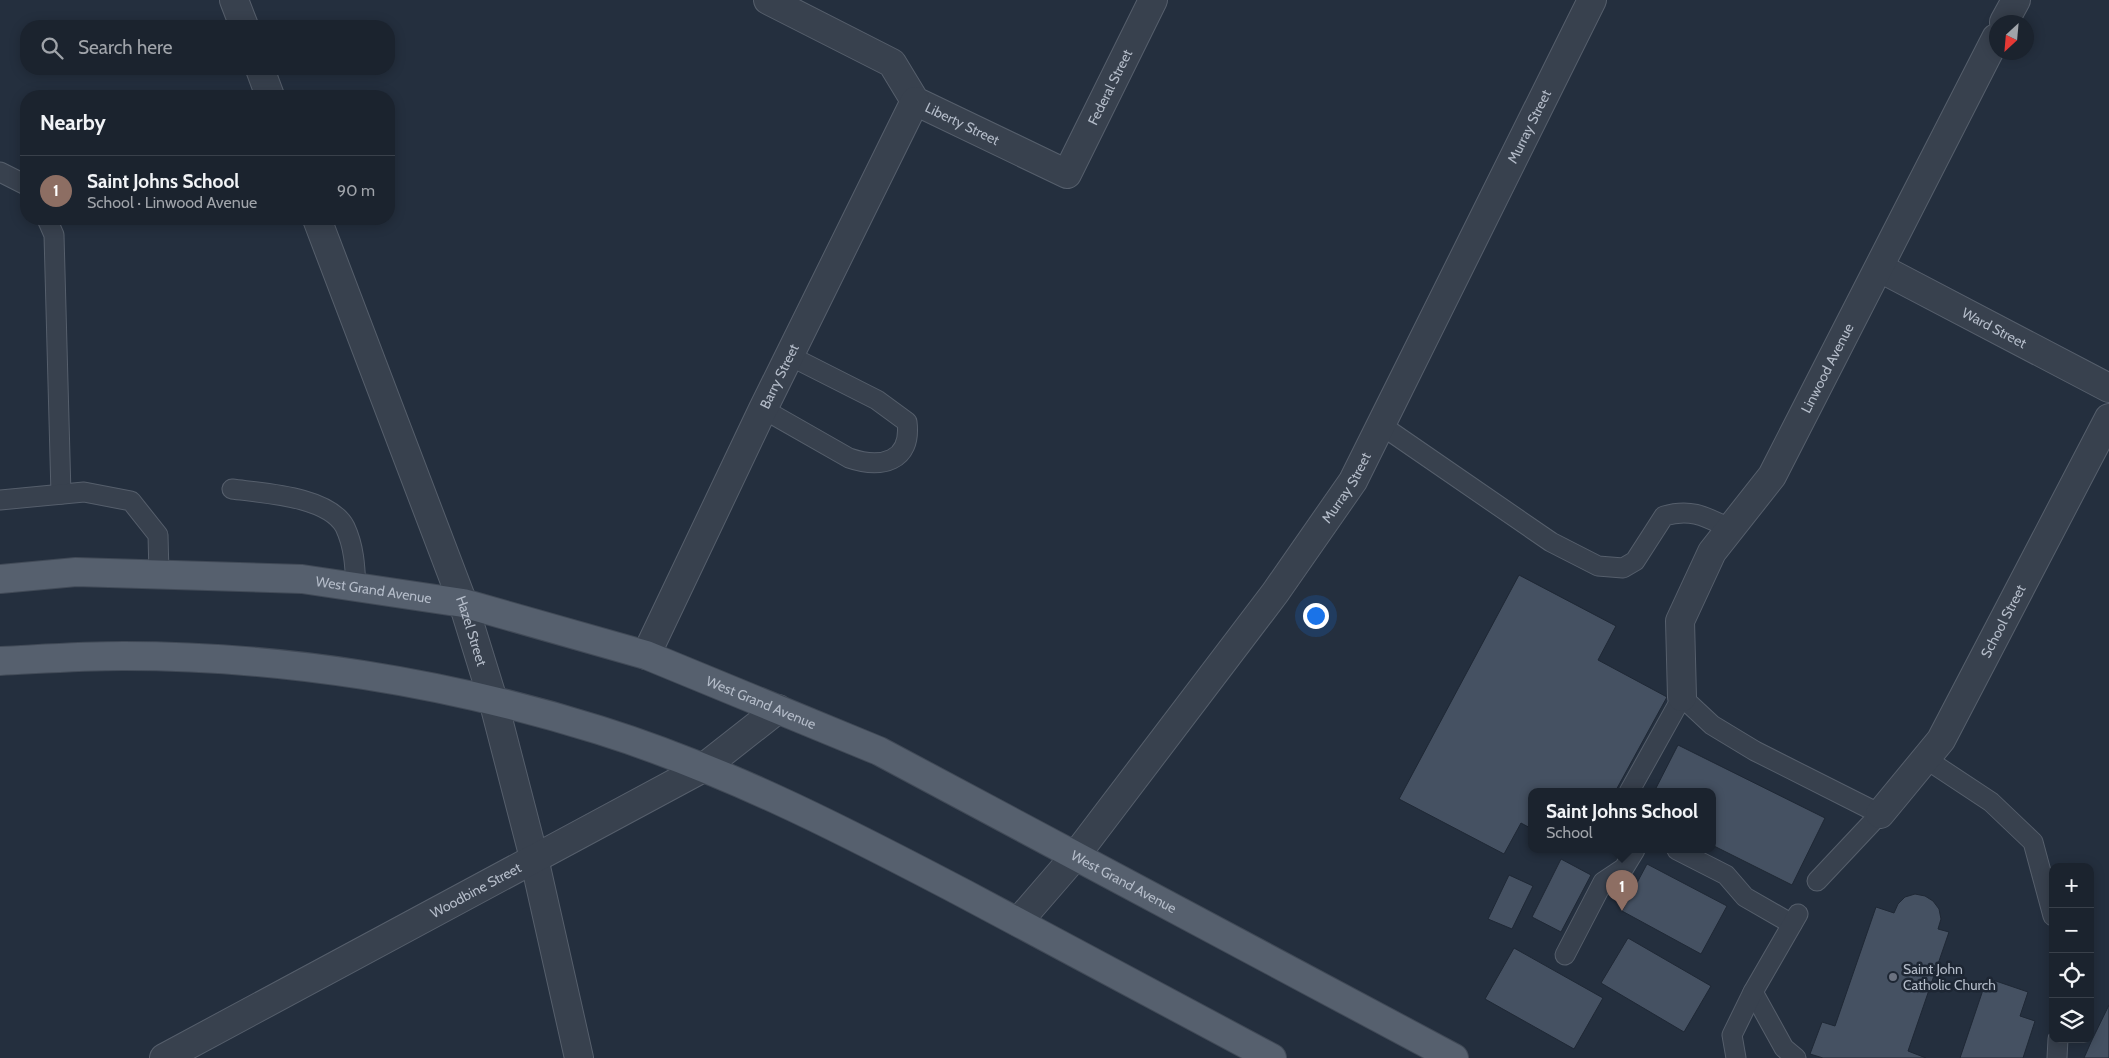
<!DOCTYPE html>
<html lang="en">
<head>
<meta charset="utf-8">
<style>
  body { margin:0; font-family:Cabin,sans-serif; background:#242b36; color:#f1f3f6 }
  .controls { position:absolute; right:15px; bottom:15px; display:grid; overflow:hidden; border-radius:10px; box-shadow:0 2px 12px #0003 }
  .controls button { width:45px; height:45px; display:grid; place-items:center; padding:0; border:0; border-bottom:1px solid #39404a; background:#1b232e; color:#f1f3f6; font:25px sans-serif }
  .compass { position:absolute; left:1989px; top:15px; width:45px; height:45px; border-radius:50%; background:#1b232e; box-shadow:0 2px 12px #0003; rotate:206deg }
  .you { position:absolute; left:1315px; top:615px; width:18px; height:18px; margin:-12px; border:4px solid #fff; border-radius:50%; background:#1a73e8; box-shadow:0 0 0 8px #1a73e833 }
  .badge { display:grid; place-items:center; width:32px; height:32px; border-radius:50%; background:#8ab4f8; color:#fff; font-size:16px; font-weight:700 }
  .pin { position:absolute; translate:-50% -41px; filter:drop-shadow(0 1px 2px #0008) }
  .pin::after { content:''; position:absolute; top:26px; width:18px; height:15px; background:inherit; clip-path:polygon(0 0,100% 0,50% 100%) }
  .popup { position:absolute; left:1528px; top:788px; width:188px; height:65px; box-sizing:border-box; display:grid; place-content:center; border-radius:10px; background:#1b232e; filter:drop-shadow(0 1px 4px #0005); font-size:16px; white-space:nowrap; color:#a0a4aa }
  .popup b { font-size:19px; color:#f1f3f6 }
  .popup::after { content:''; position:absolute; left:50%; top:100%; margin-left:-10px; border:10px solid transparent; border-top-color:#1b232e }
  .list { margin:0; padding:0; list-style:none }
  h2 { display:flex; justify-content:space-between; align-items:center; height:65px; margin:0; padding:0 20px; font-size:21px }
  h2 small { font-size:16px; font-weight:400; color:#a0a4aa }
  .list li { display:grid; grid-template-columns:32px 1fr auto; gap:15px; align-items:center; box-sizing:border-box; height:70px; padding:0 20px; border-top:1px solid #39404a }
  .list b { display:block; font-size:19px; white-space:nowrap }
  .list p { margin:0; font-size:16px; white-space:nowrap; color:#a0a4aa }
  .list em { font-size:16px; font-style:normal; color:#a0a4aa }
  .icon { flex:none; width:28px; height:28px; fill:none; stroke:currentColor; stroke-width:2; stroke-linecap:round; stroke-linejoin:round }
  .map { position:relative; flex:none; width:2109px; height:1058px; overflow:hidden }
  .search { position:absolute; background:#1b232e; box-shadow:0 2px 12px #0003; left:20px; top:20px; width:375px; height:55px; display:flex; align-items:center; gap:12px; box-sizing:border-box; padding:0 18px; border-radius:20px; color:#a0a4aa; font-size:19px }
  .panel { position:absolute; background:#1b232e; box-shadow:0 2px 12px #0003; left:20px; top:90px; width:375px; height:135px; border-radius:20px }
  .map>svg:first-child { display:block }
  .building { fill:#455162; stroke:#1f2835 }
  .lines { fill:none; stroke-linecap:round; stroke-linejoin:round }
  .lane-casing { stroke:#565f6c; stroke-width:21 }
  .street-casing { stroke:#565f6c; stroke-width:30 }
  .primary-casing { stroke:#414a57; stroke-width:30 }
  .lane { stroke:#38414e; stroke-width:19 }
  .street { stroke:#38414e; stroke-width:28 }
  .primary { stroke:#56606e; stroke-width:28 }
  .worship-dot { fill:#6b7280; stroke:#1d2633; stroke-width:2 }
  .labels { text-anchor:middle; stroke-width:5; stroke-linejoin:round; paint-order:stroke }
  .street-label { font-size:14px; fill:#b4bcc9; stroke:#1d2633 }
  .poi-label { font-size:14px; fill:#b4bcc9; stroke:#1d2633; text-anchor:start }
</style>
</head>
<body>
<div class="map">
<svg width="2109" height="1058" viewBox="0 0 2109 1058">
  <rect width="100%" height="100%" fill="#242f3e"/>
  <g class="building">
    <path d="M1519,575L1616,626L1598,660L1667,697L1615,792H1532V829L1521,823L1504,854L1399,799Z"/>
    <path d="M1678,745L1825,818L1792,885L1712,845V792H1654Z"/>
    <path d="M1561,859L1591,875L1561,932L1532,917Z"/>
    <path d="M1647,864L1727,906L1701,954L1622,911Z"/>
    <path d="M1509,875L1533,886L1512,929L1488,919Z"/>
    <path d="M1915,894L1925,896L1933,901L1939,909L1941,919L1938,929L1949,932L1908,1051L1926,1058H1823L1810,1054L1822,1022L1835,1026L1876,907L1894,913L1898,904L1905,897Z"/>
    <path d="M1628,938L1711,986L1684,1032L1601,983Z"/>
    <path d="M1514,948L1603,998L1574,1049L1485,999Z"/>
    <path d="M1987,978L2028,992L2020,1016L2035,1021L2023,1058H1960Z"/>
    <path d="M2109,1005V1058H2084L2091,1042Z"/>
  </g>
  <g class="lines">
    <defs>
      <g id="lane">
        <path d="M0,172L26,185"/>
        <path d="M47,219L54,235L61,494"/>
        <path d="M763,409L849,458C881,469 912,462 907,422L877,400L790,356"/>
        <path d="M1381,425L1551,542L1598,566L1623,568L1635,561L1664,516C1692,508 1706,517 1731,529"/>
        <path d="M232,489C262,493 329,496 345,527C354,546 355,566 356,587"/>
        <path d="M0,500L84,492L131,501L158,535L159,574"/>
        <path d="M1926,759L1991,802L2033,842L2053,916"/>
        <path d="M1629,792L1682,697L1712,725L1755,751L1880,814L1817,881"/>
        <path d="M1677,850L1726,875L1745,897L1792,924"/>
        <path d="M1565,955L1603,882L1624,868L1635,850"/>
        <path d="M1753,992L1784,1048L1796,1058"/>
        <path d="M1736,1058L1732,1035L1753,992L1798,914"/>
        <path d="M2057,1058L2058,1039"/>
      </g>
      <g id="street">
        <path d="M234,0L244,26"/>
        <path id="s1" d="M768,0L892,63L915,101L1067,174L1153,0"/>
        <path d="M2004,22L2016,0"/>
        <path d="M260,69L270,96"/>
        <path id="s2" d="M317,219L463,603L493,700L534,858L579,1058"/>
        <path id="s3" d="M1880,268L2109,388"/>
        <path id="s4" d="M646,655L763,409L915,101"/>
        <path id="s5" d="M1682,697L1680,621L1712,552L1772,476L1996,38"/>
        <path id="s6" d="M1880,814L1941,740L2109,418"/>
        <path id="s7" d="M1018,922L1076,855L1275,593L1353,481L1592,0"/>
        <path id="s8" d="M164,1058L703,768L778,709"/>
      </g>
      <g id="primary">
        <path id="s9" d="M0,579L76,572L302,579L463,603L646,655L879,751L1454,1058"/>
        <path d="M0,661C41,659 82,656 123,656C283,656 446,682 599,730C727,770 847,832 965,894C1067,948 1169,1003 1272,1058"/>
      </g>
    </defs>
    <use href="#lane" class="lane-casing"/>
    <use href="#street" class="street-casing"/>
    <use href="#primary" class="primary-casing"/>
    <use href="#lane" class="lane"/>
    <use href="#street" class="street"/>
    <use href="#primary" class="primary"/>
  </g>
  <circle class="worship-dot" cx="1893" cy="977" r="5"/>
  <g class="labels">
    <g class="street-label">
      <text dy="5" stroke="none"><textPath href="#s1" startOffset="449">Federal Street</textPath></text>
      <text dy="5" stroke="none"><textPath href="#s1" startOffset="236">Liberty Street</textPath></text>
      <text dy="5" stroke="none"><textPath href="#s7" startOffset="950">Murray Street</textPath></text>
      <text dy="5" stroke="none"><textPath href="#s3" startOffset="129">Ward Street</textPath></text>
      <text dy="5" stroke="none"><textPath href="#s5" startOffset="370">Linwood Avenue</textPath></text>
      <text dy="5" stroke="none"><textPath href="#s4" startOffset="309">Barry Street</textPath></text>
      <text dy="5" stroke="none"><textPath href="#s7" startOffset="545">Murray Street</textPath></text>
      <text dy="5" stroke="none"><textPath href="#s9" startOffset="375">West Grand Avenue</textPath></text>
      <text dy="5" stroke="none"><textPath href="#s6" startOffset="230">School Street</textPath></text>
      <text dy="5" stroke="none"><textPath href="#s2" startOffset="440">Hazel Street</textPath></text>
      <text dy="5" stroke="none"><textPath href="#s9" startOffset="780">West Grand Avenue</textPath></text>
      <text dy="5" stroke="none"><textPath href="#s9" startOffset="1185">West Grand Avenue</textPath></text>
      <text dy="5" stroke="none"><textPath href="#s8" startOffset="354">Woodbine Street</textPath></text>
    </g>
    <g class="poi-label">
      <text x="1903" y="974">Saint John<tspan x="1903" dy="16">Catholic Church</tspan></text>
    </g>
  </g>
</svg>
<div class="controls">
<button>+</button>
<button>−</button>
<button><svg class="icon" aria-label="locate" viewBox="0 0 24 24"><circle cx="12" cy="12" r="6"/><path d="M12 2v4M12 18v4M2 12h4M18 12h4"/></svg></button>
<button><svg class="icon" aria-label="layers" viewBox="0 0 24 24"><path d="M12 4l9 5-9 5-9-5zM3 14l9 5 9-5"/></svg></button>
</div>
<svg class="compass" viewBox="-18 -18 36 36"><path d="M0-13l5 13h-10z" fill="#e53935"/><path d="M0 13l5-13h-10z" fill="#a0a4aa"/></svg>
<div class="you"></div>
<div class="pin badge" style="left:1622px;top:911px;background:#8d6e63">1</div>
<div class="popup"><b>Saint Johns School</b>School</div>
<div class="search"><svg class="icon" aria-label="search" viewBox="0 0 24 24"><circle cx="10" cy="10" r="6"/><path d="M15 15l6 6"/></svg>Search here</div>
<section class="panel">
<h2>Nearby<small></small></h2>
<ul class="list">
<li><span class="badge" style="background:#8d6e63">1</span><div><b>Saint Johns School</b><p>School · Linwood Avenue</p></div><em>90 m</em></li>
</ul>
</section>
</div>
</body>
</html>
